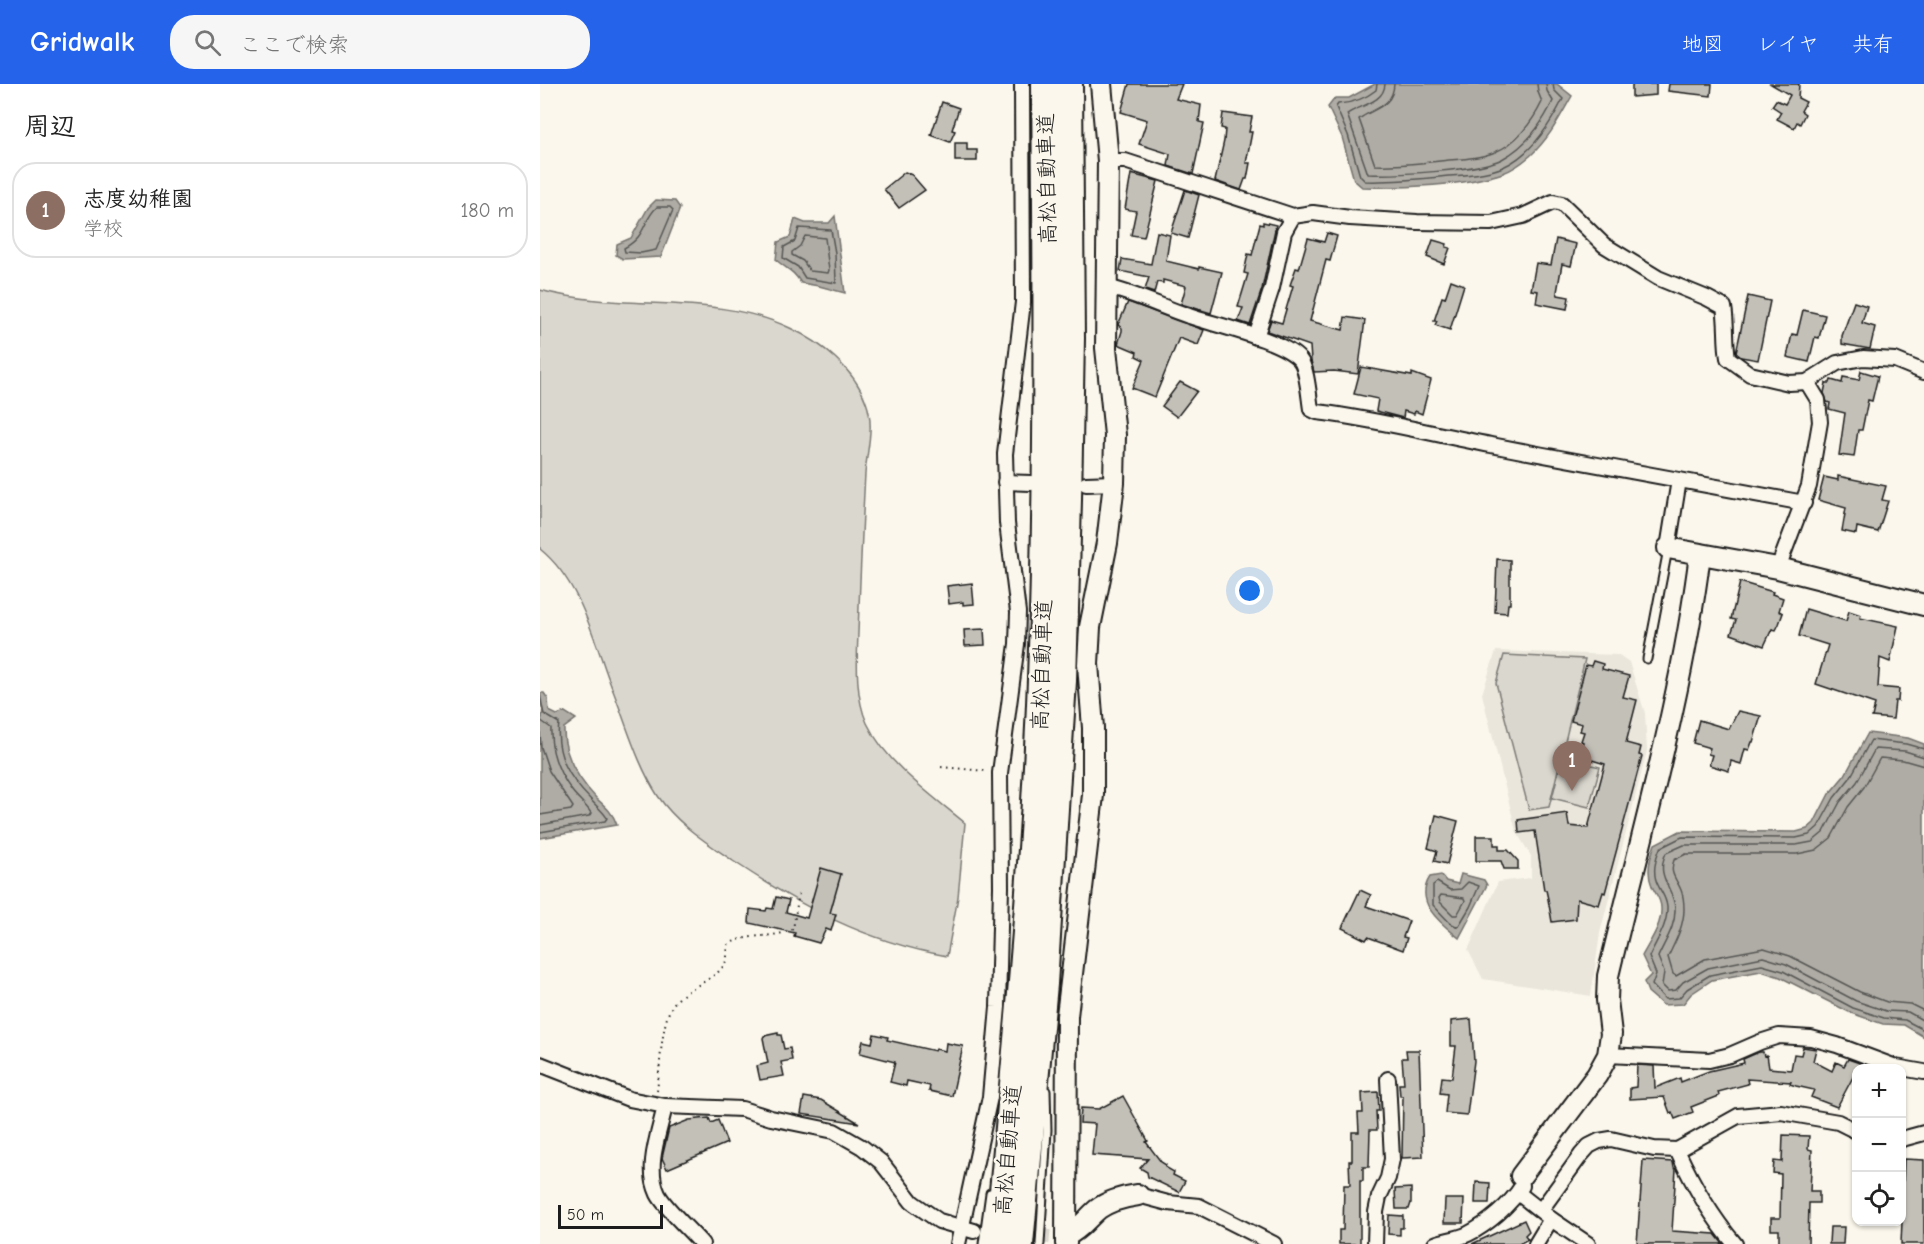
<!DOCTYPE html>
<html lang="ja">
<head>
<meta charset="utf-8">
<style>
  body { margin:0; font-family:"Comic Neue","Klee One",sans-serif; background:#f6f6f6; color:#222 }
  .controls { position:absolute; right:18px; bottom:18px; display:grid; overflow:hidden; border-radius:12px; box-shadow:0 2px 4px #0004 }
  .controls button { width:54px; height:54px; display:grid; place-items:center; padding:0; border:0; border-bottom:2px solid #e0e0e0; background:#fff; color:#222; font:30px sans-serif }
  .scale { position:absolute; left:18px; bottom:15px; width:105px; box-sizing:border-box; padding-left:6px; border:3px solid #1c1c1c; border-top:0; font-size:16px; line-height:21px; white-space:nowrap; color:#1c1c1c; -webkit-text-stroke:4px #fbf7ec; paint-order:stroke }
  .you { position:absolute; left:710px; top:507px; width:21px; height:21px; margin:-15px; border:4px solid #fff; border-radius:50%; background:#1a73e8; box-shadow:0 0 0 9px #1a73e833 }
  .badge { display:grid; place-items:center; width:39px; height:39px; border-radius:50%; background:#2563eb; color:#fff; font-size:20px; font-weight:700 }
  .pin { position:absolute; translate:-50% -50px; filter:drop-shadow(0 2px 3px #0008) }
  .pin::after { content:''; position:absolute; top:32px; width:21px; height:18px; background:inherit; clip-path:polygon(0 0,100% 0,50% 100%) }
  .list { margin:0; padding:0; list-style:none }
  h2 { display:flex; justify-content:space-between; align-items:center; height:78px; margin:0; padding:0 24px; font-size:26px }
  h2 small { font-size:20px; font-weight:400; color:#767676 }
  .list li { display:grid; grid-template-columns:39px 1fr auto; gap:18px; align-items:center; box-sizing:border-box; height:96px; margin:0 12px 12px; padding:0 12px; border:2px solid #e0e0e0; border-radius:24px }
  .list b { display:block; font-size:22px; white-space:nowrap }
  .list p { margin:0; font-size:20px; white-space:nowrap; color:#767676 }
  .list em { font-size:20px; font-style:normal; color:#767676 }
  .icon { flex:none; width:33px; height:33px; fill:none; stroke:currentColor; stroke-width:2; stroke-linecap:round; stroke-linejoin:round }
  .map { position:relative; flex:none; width:1384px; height:1160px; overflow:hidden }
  header { display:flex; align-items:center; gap:36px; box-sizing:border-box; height:84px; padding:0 30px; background:#2563eb; color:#fff }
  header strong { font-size:28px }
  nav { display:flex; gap:33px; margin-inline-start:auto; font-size:21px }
  .search { width:420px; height:54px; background:#f6f6f6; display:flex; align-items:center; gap:15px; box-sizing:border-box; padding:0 21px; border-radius:24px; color:#767676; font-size:22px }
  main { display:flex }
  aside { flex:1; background:#fff }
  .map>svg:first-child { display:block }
  .built { fill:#eae6dc }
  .green { fill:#dad7ce; stroke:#7b7a75; stroke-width:1.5 }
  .water { fill:#afaca5; stroke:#74726e; stroke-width:1.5 }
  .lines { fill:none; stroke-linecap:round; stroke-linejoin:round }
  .shore { stroke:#575653; stroke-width:1.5 }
  .building { fill:#c3c0b8; stroke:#1c1c1c; stroke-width:1.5 }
  .street-tunnel { stroke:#dad6cd; stroke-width:14; stroke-dasharray:14 7; stroke-linecap:butt }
  .lane-casing { stroke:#1c1c1c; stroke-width:11 }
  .street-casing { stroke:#1c1c1c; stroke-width:18 }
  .secondary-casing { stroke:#1c1c1c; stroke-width:24 }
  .highway-casing { stroke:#1c1c1c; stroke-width:30 }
  .path { stroke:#1c1c1c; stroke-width:2; stroke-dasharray:1.5 4.5; stroke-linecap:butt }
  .lane { stroke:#fbf7ec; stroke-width:7 }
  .street { stroke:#fbf7ec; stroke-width:14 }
  .secondary { stroke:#fbf7ec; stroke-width:20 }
  .highway { stroke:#fbf7ec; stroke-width:26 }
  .labels { text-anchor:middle; stroke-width:5; stroke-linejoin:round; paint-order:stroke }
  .street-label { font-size:22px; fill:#1c1c1c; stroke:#fbf7ec }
</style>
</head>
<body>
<header>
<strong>Gridwalk</strong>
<div class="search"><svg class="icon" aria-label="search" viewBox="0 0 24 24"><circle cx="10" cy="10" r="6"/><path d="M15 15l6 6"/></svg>ここで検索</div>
<nav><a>地図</a><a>レイヤ</a><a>共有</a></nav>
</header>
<main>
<aside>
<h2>周辺<small></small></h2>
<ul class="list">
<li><span class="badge" style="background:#8d6e63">1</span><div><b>志度幼稚園</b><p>学校</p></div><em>180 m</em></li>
</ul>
</aside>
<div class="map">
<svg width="1384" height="1160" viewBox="0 0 1384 1160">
  <rect width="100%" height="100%" fill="#fbf7ec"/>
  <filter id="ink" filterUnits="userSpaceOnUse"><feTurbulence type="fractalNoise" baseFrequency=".0167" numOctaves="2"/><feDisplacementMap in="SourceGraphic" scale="12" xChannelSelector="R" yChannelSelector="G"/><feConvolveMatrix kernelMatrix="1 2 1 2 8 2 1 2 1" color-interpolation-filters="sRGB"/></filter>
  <g filter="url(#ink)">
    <path class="built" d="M956,567L1079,571L1089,578L1105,629L1107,667L1060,849L1051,912L943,895L928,866L958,798L991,794V772L976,747L942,610Z"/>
    <g class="green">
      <path d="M0,206C82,229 172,207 250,244C281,258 315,286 326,318C335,342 327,365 325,390C322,443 320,496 318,549C317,576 315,613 327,639C346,679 391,711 425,739L418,813L407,872C324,857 262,823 193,777C166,758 137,740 118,712C97,680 86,639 72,604C54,557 41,498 0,465Z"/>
      <path d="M964,571L1045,575L1009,723L989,726L956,599Z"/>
      <path d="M1022,674L1060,683L1049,723L1012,714Z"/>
    </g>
    <g class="water">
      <path d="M835,0H1017L1032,12C1020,33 1009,55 990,72C983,78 972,86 963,89C924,102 863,104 822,103L814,96L802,53L788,23L795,14H809Z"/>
      <path d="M116,116L135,117L140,124L121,173L83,175L76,171L77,160L91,154L108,124Z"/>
      <path d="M295,132L305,209L279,202L261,199C253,186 248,186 236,176L238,158L250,153L255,135L265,139H289Z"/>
      <path d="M0,609H4L8,615L9,627L17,631L25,628L36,635L24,644C23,672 38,695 57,715C66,723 73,729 77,741L0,754V639C5,629 2,619 0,609Z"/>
      <path d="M1328,649L1368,654L1384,660V953L1364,941L1343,940L1311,929L1240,893L1221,887L1172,896L1151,910L1143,920L1123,921L1108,908L1104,898L1111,891L1102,872C1110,857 1122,841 1121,824C1121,814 1115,810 1112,802C1106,788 1110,774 1115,760L1140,747L1256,748L1267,745L1274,739L1289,710L1305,691Z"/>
      <path d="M921,790L944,796L947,801L919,854C902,840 873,819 890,793L901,791L906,797L918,800Z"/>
    </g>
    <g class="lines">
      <g class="shore">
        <path d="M837,0L836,6C825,15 812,19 798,20L796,23L808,51L820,92L825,97C853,98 880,95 908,92C926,91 946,90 963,83C991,71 1010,41 1023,15L1014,6L1013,0"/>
        <path d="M845,0C844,19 820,21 807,30L828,90C857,91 938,87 962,75C985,63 1002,40 1013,17L1007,7L1006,0"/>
        <path d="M854,0C853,23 834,24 819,35L835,81C857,82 879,79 900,77C918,75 938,75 955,68C976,60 993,37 1002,18L998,8L997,0"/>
        <path d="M117,123H130L133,126L116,166L101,169L85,168L84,164C107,152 102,137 117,123Z"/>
        <path d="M259,144L291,146L295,169L296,199L265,194L258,183L243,174L244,163L255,157Z"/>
        <path d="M265,152L285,154L289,186L288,189L270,187L263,177L252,171V168L260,162Z"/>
        <path d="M0,615L4,630L19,639C15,671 29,694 51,716C56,722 63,727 67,734L65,737L0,748"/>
        <path d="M0,636L11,644C10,668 18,688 32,707C38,715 46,721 51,729L49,732L0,741"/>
        <path d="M0,648L1,663L9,687L33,723L31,726L0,731"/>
        <path d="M1384,665L1366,660L1331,656L1310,694L1294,714L1278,743L1269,751L1256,754L1142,753L1120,764C1115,775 1112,790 1118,801C1122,810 1126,813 1127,823C1128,841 1116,857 1109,873L1116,890L1112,901L1125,915L1139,914L1147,905L1170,891L1222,881L1243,887L1313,924L1344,934L1365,936L1384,946"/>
        <path d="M1384,673L1365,667L1335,665L1317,698L1300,718L1284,748L1272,758L1256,761H1144L1126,769C1115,793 1133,802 1135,824C1136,842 1125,857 1118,873L1124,888L1122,901L1128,907L1136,906L1143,898L1168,884L1223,873L1246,880L1316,917L1346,927L1368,928L1384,937"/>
        <path d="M1384,682L1363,676L1340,674L1324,703L1308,723L1291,754L1276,766L1257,770H1146L1134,776C1129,790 1136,794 1141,806C1143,811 1144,819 1144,825C1144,842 1135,858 1128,873L1133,890L1136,892L1165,875L1224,864L1250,872L1320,908L1347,918L1370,920L1384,927"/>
        <path d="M897,798L910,806L921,805L928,798L939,802L930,823L918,843L910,839L893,821V801Z"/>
        <path d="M901,811L924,814L925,817L917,831H913L900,818L899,814Z"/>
      </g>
    </g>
    <g class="building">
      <path d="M589,0H642L636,15L661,21L659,38L664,39L653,90L628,82L630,70L599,60L607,36L581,28Z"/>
      <path d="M1095,0H1116V11L1092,13V1Z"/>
      <path d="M1129,0H1172L1171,12L1128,7Z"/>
      <path d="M1231,0H1259L1258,14L1266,18L1261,27L1265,30L1260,40L1257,38L1254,44L1237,35L1241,28L1232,22L1236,16L1245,20L1250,11Z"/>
      <path d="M402,18L419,24L412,46L415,47L410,58L391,51Z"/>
      <path d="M683,29L712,33L709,48H712L706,79H710L707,95H705L701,106L675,97L684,57L685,45L681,44Z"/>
      <path d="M415,59H427V66H437V77H415Z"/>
      <path d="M365,88L372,91L385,106L359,124L344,105Z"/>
      <path d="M591,90L618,97L604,153L591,151L596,127L585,125Z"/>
      <path d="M645,106L659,111L648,154L631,149Z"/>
      <path d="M723,138L736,141L722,205L710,241L698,237L703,224L698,223L708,190L704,189L708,170L712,171L720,140L723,141Z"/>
      <path d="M617,148L630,151L626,177L659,185V183L682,188L671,229L641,220L646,202L623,196V199L617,198L614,209L605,206L609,193L580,187L582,175L611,180Z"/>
      <path d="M787,149L797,152L790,177L786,176L770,237L803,246L805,233L825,236L818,290L794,287L774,288L771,277L770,262L727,247L731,236L742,239L753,202L750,201L756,184L759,185L768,154L784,158Z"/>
      <path d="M1016,155L1036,160L1031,182L1022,180L1017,208L1018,211L1029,213L1027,225L996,219L998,207L991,206L996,179L1011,181Z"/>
      <path d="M893,156L907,160L906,163L910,164L904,180L887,173Z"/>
      <path d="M911,196L924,201L910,246L895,241L897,237H894L902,213L905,214Z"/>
      <path d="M1208,212L1230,217L1218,276L1201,273L1196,269Z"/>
      <path d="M588,218L664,246L658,261L639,254L615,313L592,304L604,276L596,272L597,268L578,260L582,247V244L578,241Z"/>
      <path d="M1314,218L1327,222L1322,239L1335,243L1330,265L1302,260V252Z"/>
      <path d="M1263,226L1285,231L1279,254L1275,253L1269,278L1247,273L1252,250L1257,251Z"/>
      <path d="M821,283L872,292V289L891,296L882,330L875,327L874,330L864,327L863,334L836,327L838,315L814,310Z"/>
      <path d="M1321,287L1338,292L1332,317L1328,316L1322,346H1318L1314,373L1299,371L1305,329L1289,325L1290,319L1287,318L1284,309L1286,299H1290L1291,296L1302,299L1303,293L1319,296Z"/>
      <path d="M640,298L657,307L637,333L622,322Z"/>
      <path d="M1298,392L1346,402L1342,416L1348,417L1338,448L1317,443L1316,450L1302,447L1306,424L1278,416L1284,393L1298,396Z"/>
      <path d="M957,475L970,476V520H968L967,529L955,528Z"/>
      <path d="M1200,498L1233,508L1232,510L1243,514L1239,527L1243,529L1239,540L1236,546L1232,545L1224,562L1191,550L1196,536L1191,535Z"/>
      <path d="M432,499L434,520L423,521V518L409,520L407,502Z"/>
      <path d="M1266,525L1306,537L1309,527L1321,531L1320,534L1358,542L1350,578L1340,574L1338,603L1359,605L1358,617H1355L1353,635L1332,633L1335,620L1276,600L1288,561L1259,552Z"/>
      <path d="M444,545L445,561L425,562L424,546Z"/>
      <path d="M1053,577L1063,580L1062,585L1089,592L1083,613L1097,616L1086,659L1101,663L1099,671L1102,672L1065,809L1063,808L1059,821L1037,815L1036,835L1012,838L1008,815L1006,806H1004L995,747L979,749L978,736L1027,729L1029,742L1048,744L1065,680L1039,672L1043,658L1041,657L1044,648L1040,647L1042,640L1031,637L1046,581L1051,582Z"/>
      <path d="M1198,627L1221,632L1213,658H1212L1209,666L1205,665L1201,680L1191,677L1189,687L1169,681L1172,671L1168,670L1170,664L1153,659L1159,636L1189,645Z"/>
      <path d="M896,731L918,737L907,780L894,777L897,767L888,764Z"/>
      <path d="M936,752H954V761H959V766H968L978,777V785H964L961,777H936Z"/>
      <path d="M281,784L301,790L290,829L296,830L291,847L286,845L279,859L254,852L255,849L209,839L210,825L226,827L227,824L233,825L236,813L249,816L246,828L267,834Z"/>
      <path d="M820,806L831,811L826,822L869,837L863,853L867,854L863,866L828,853L826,856L802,844Z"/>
      <path d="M931,935L934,977L927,1031L905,1029L907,1010L900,1009L902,993L912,994L916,962H911V937Z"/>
      <path d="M238,949V951H241L244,965L250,964L252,976L241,978L244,992L220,996L217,982L228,979L223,954L224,952Z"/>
      <path d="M334,950L348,953L347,956L395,967L396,965L405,967L406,959L423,962L412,1012L389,1007L390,1002L367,997L366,1002L350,998L355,978L320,969L323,957L332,959Z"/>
      <path d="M1263,963L1276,965L1273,977L1292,987L1296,978L1304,982L1308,975L1334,984H1317V994L1313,993L1297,1023L1271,1013L1274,1006L1256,1002L1250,1000L1251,998L1207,995L1208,1000L1178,1008L1179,1012L1151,1023L1153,1028L1135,1035L1132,1028L1130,1029L1124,1013L1090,1015V1004L1096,1003L1097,981L1114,982L1115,1004L1140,994L1141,998L1169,987L1204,979L1203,975L1219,968H1223L1224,972L1227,971L1229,984L1251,986L1254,970L1261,971Z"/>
      <path d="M866,966H879L883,1073L862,1074L863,1012H860L859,1000H864L862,974H867Z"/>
      <path d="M838,1008L839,1027H836L837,1046H830L829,1083H823V1097H820V1160H799V1146H803L804,1101H810L809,1077H812V1048H819L818,1029H823L822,1009Z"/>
      <path d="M583,1012L608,1057L606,1058L621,1078L626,1081L625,1083L634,1088L633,1091L645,1097L639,1108L608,1093L607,1088L600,1084L608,1075L552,1071L555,1040L540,1039L541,1024L559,1025Z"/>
      <path d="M264,1013L281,1016L319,1039L261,1030Z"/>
      <path d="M169,1034L171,1039L178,1036L187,1059L127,1085L122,1074L129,1044L149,1036Z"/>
      <path d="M1243,1051L1269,1052L1268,1065L1272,1066L1270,1107H1279V1119H1269L1268,1160H1239V1146H1231V1134H1240L1241,1090L1233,1089L1234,1077L1242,1078Z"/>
      <path d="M1364,1075L1384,1076V1160H1361L1363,1114L1362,1101H1363Z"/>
      <path d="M1103,1076L1133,1078L1134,1084L1136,1085L1132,1147L1175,1150L1183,1160H1097Z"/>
      <path d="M936,1098L950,1099L949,1119H935Z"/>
      <path d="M871,1104V1119L869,1125H856L855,1105Z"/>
      <path d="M905,1115H924L923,1139H904Z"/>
      <path d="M849,1131L863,1132V1144H860V1151L848,1150Z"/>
      <path d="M984,1136L989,1147L985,1151L988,1155L979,1160H932Z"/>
      <path d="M1290,1143H1304L1303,1160H1289Z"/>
    </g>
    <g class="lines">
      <path class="street-tunnel" d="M475,1150L511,1153"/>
      <defs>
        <g id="lane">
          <path d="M1107,575L1128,465"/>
          <path d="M443,1160L450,1109"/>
          <path d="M500,1160L507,1046L506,1007"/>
        </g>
        <g id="street">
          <path d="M568,77H585L753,132L773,129L810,134L877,138L951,139L983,132L1013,118L1022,120L1064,161L1118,194L1167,214L1184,223C1187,240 1185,257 1188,274L1210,290L1249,299L1267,298L1297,279L1323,274L1355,276L1384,288"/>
          <path d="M566,203C595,209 621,223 649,232C675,241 744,256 760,276C767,284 769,313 771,325L777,328C835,335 893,350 951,361C1055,381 1159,400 1264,419"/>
          <path d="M716,253L732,204L744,148L753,132"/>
          <path d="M465,398L491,399"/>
          <path d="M546,400L574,399"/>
          <path d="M1128,464L1139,396"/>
          <path d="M1238,484L1269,402L1280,338L1278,316L1267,298"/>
          <path d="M1068,971L1169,976L1190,971L1220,958L1239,952L1271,954L1297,961L1356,983L1384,988"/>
          <path d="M0,980L89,1015L125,1022L202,1025L231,1034L294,1047L322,1063L341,1078L372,1118L399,1137L434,1147"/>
          <path d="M125,1022C119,1050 105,1083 118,1110C125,1124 151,1147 162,1160"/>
          <path d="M1362,1055L1384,1049"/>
          <path d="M1137,1066C1153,1101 1170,1131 1195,1160"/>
          <path d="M978,1109L1011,1135L1048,1160"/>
          <path d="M598,1111L628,1119L659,1122L734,1160"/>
          <path d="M1001,1126L1041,1071L1049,1062L1059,1057L1071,1055L1114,1065L1137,1066L1198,1032L1241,1028L1298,1038L1316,1047"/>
          <path d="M418,1160L450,1013L458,923L461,803L460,689L477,560L478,528L467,439L465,370L483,218L482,0"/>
          <path d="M835,1160L836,1128L839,1113L848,1094L852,1075L848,995"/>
          <path d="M895,1160C905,1156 918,1155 928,1150C948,1140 970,1121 982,1102L981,1092"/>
          <path d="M996,1160L1011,1135"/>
        </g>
        <g id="secondary">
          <path d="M1128,464L1238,484L1384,521"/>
          <path d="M981,1092L1057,991L1068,971L1071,950L1067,916L1068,892C1101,752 1142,613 1160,470"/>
          <path d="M526,1152C542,1144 545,1136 558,1125C570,1116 584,1113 598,1111"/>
          <path d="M526,1160L527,932L553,711V644L548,580L550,543L567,459L574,399L575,351L566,264L568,77L561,0"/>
        </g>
        <g id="highway">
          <path d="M458,1160C476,972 494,784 501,595C508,397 507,199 505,0"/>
          <path d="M480,1160L504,900L523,597L528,416L531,254L529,0"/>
        </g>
      </defs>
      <use href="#lane" class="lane-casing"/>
      <use href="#street" class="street-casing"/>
      <use href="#secondary" class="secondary-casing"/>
      <use href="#highway" class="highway-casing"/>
      <g class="path">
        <path d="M401,683L446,687"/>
        <path d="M117,1007C120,985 121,942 131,924C141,904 177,897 185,879C188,874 187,866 188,861C206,848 231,856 253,845L259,809"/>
      </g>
      <use href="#lane" class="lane"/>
      <use href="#street" class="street"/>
      <use href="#secondary" class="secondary"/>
      <use href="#highway" class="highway"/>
    </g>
  </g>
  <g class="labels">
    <g class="street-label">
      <text transform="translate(506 95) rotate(-91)" y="8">高松自動車道</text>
      <text transform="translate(501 581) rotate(-88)" y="8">高松自動車道</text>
      <text transform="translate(467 1066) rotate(-85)" y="8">高松自動車道</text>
    </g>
  </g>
</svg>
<div class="controls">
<button>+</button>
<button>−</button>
<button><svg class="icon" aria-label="locate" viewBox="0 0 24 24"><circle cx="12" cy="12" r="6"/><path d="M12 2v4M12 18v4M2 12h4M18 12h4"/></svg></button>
</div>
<div class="scale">50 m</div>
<div class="you"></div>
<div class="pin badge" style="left:1032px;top:707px;background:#8d6e63">1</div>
</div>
</main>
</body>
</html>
